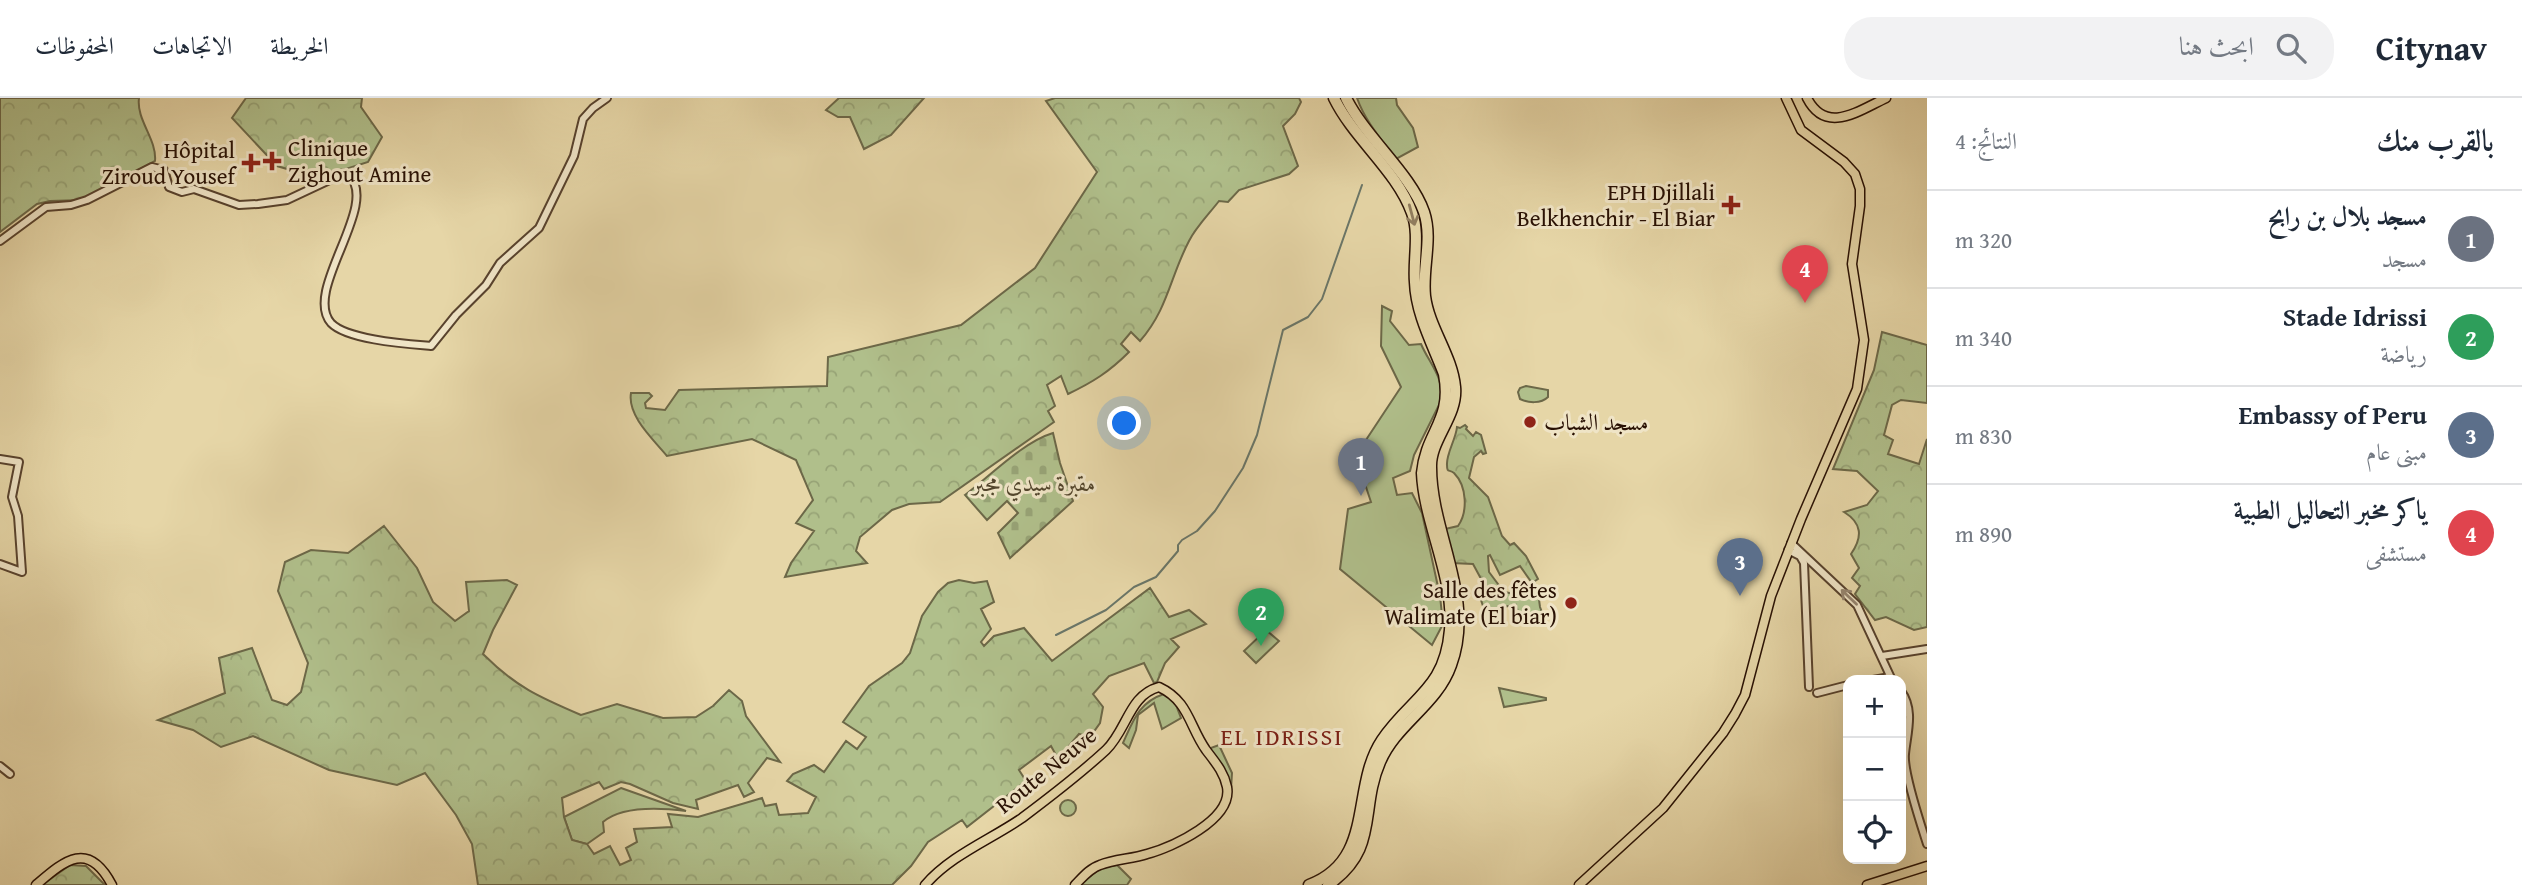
<!DOCTYPE html>
<html lang="ar">
<head>
<meta charset="utf-8">
<style>
  body { margin:0; font-family:"Gentium Book Plus",Amiri,serif; background:#f2f2f3; color:#1f2937; direction:rtl }
  .controls { position:absolute; right:21px; bottom:21px; display:grid; overflow:hidden; border-radius:14px; box-shadow:0 7px 28px #0002 }
  .controls button { width:63px; height:63px; display:grid; place-items:center; padding:0; border:0; border-bottom:2px solid #e0e1e3; background:#fff; color:#1f2937; font:35px sans-serif }
  .you { position:absolute; left:1125px; top:326px; width:24px; height:24px; margin:-18px; border:5px solid #fff; border-radius:50%; background:#1a73e8; box-shadow:0 0 0 10px #1a73e833 }
  .badge { display:grid; place-items:center; width:46px; height:46px; border-radius:50%; background:#8f2418; color:#fff; font-size:23px; font-weight:700 }
  .pin { position:absolute; translate:-50% -58px; filter:drop-shadow(0 2px 4px #0008) }
  .pin::after { content:''; position:absolute; top:37px; width:24px; height:21px; background:inherit; clip-path:polygon(0 0,100% 0,50% 100%) }
  .list { margin:0; padding:0; list-style:none }
  h2 { display:flex; justify-content:space-between; align-items:center; height:91px; margin:0; padding:0 28px; font-size:30px }
  h2 small { font-size:23px; font-weight:400; color:#747a83 }
  .list li { display:grid; grid-template-columns:46px 1fr auto; gap:21px; align-items:center; box-sizing:border-box; height:98px; padding:0 28px; border-top:2px solid #e0e1e3 }
  .list b { display:block; font-size:26px; white-space:nowrap }
  .list p { margin:0; font-size:23px; white-space:nowrap; color:#747a83 }
  .list em { font-size:23px; font-style:normal; color:#747a83 }
  .icon { flex:none; width:38px; height:38px; fill:none; stroke:currentColor; stroke-width:2; stroke-linecap:round; stroke-linejoin:round }
  .map { position:relative; flex:none; width:1927px; height:787px; overflow:hidden; direction:ltr }
  header { display:flex; align-items:center; gap:42px; box-sizing:border-box; height:98px; padding:0 35px; background:#fff; border-bottom:2px solid #e0e1e3 }
  header strong { font-size:33px }
  nav { display:flex; gap:38px; margin-inline-start:auto; font-size:24px }
  .search { width:490px; height:63px; background:#f2f2f3; display:flex; align-items:center; gap:18px; box-sizing:border-box; padding:0 24px; border-radius:28px; color:#747a83; font-size:26px }
  main { display:flex }
  aside { flex:1; background:#fff }
  .map>svg:first-child { display:block }
  .green { fill:#b0bf8b; stroke:#6c6848; stroke-width:2 }
  .forest { fill:url(#forest-crowns); stroke:#6c6848; stroke-width:2 }
  .cemetery { fill:url(#cemetery-stones); stroke:#6c6848; stroke-width:2 }
  .lines { fill:none; stroke-linecap:round; stroke-linejoin:round }
  .stream { stroke:#6a7668; stroke-width:2 }
  .minor-casing { stroke:#58422d; stroke-width:10 }
  .major-casing { stroke:#291104; stroke-width:11 }
  .highway-casing { stroke:#291104; stroke-width:13 }
  .minor { stroke:#efe4c6; stroke-width:6 }
  .major { stroke:#e6d6a7; stroke-width:8 }
  .highway { stroke:#e6d6a7; stroke-width:10 }
  .oneway { stroke:#917d5e }
  .oneway2 { stroke:#96856f }
  .poi-dot { fill:#8f2418; stroke:#efe4c6; stroke-width:2.5 }
  .labels { text-anchor:middle; stroke-width:6; stroke-linejoin:round; paint-order:stroke }
  .poi-label { font-size:23px; fill:#291104; stroke:#efe4c6; text-anchor:end }
  .park-label { font-size:23px; font-style:italic; fill:#52452c; stroke:#efe4c6 }
  .street-label { font-size:23px; fill:#291104; stroke:#efe4c6 }
  .neighbourhood-label { font-size:24px; letter-spacing:2px; fill:#7a1f14; stroke:#efe4c6 }
</style>
</head>
<body>
<header>
<strong>Citynav</strong>
<div class="search"><svg class="icon" aria-label="search" viewBox="0 0 24 24"><circle cx="10" cy="10" r="6"/><path d="M15 15l6 6"/></svg>ابحث هنا</div>
<nav><a>الخريطة</a><a>الاتجاهات</a><a>المحفوظات</a></nav>
</header>
<main>
<aside>
<h2>بالقرب منك<small>النتائج: 4</small></h2>
<ul class="list">
<li><span class="badge" style="background:#6b7280">1</span><div><b>مسجد بلال بن رابح</b><p>مسجد</p></div><em>320 m</em></li>
<li><span class="badge" style="background:#2e9e5b">2</span><div><b>Stade Idrissi</b><p>رياضة</p></div><em>340 m</em></li>
<li><span class="badge" style="background:#5c6f8a">3</span><div><b>Embassy of Peru</b><p>مبنى عام</p></div><em>830 m</em></li>
<li><span class="badge" style="background:#e0444e">4</span><div><b>ياكر مخبر التحاليل الطبية</b><p>مستشفى</p></div><em>890 m</em></li>
</ul>
</aside>
<div class="map">
<svg width="1927" height="787" viewBox="0 0 1927 787">
  <defs>
    <pattern id="forest-crowns" width="20" height="18" patternUnits="userSpaceOnUse" patternTransform="scale(1.75)"><rect width="20" height="18" fill="#b0bf8b"/><path d="M2 6a3 3 0 1 1 6 0M12 15a3 3 0 1 1 6 0" fill="none" stroke="#97a376"/></pattern>
    <pattern id="cemetery-stones" width="16" height="16" patternUnits="userSpaceOnUse" patternTransform="scale(1.75)"><rect width="16" height="16" fill="#b0bf8b"/><path d="M2 7V4a2 2 0 0 1 4 0v3zM10 15v-3a2 2 0 0 1 4 0v3z" fill="#97a376"/></pattern>
  </defs>
  <rect width="100%" height="100%" fill="#e6d6a7"/>
  <filter id="stains"><feTurbulence type="fractalNoise" baseFrequency=".00286" numOctaves="4"/><feColorMatrix values="0 0 0 0 .2 0 0 0 0 .09 0 0 0 0 .02 0 0 0 .5 -.17"/></filter>
  <radialGradient id="worn" r=".72"><stop offset=".6" stop-color="#630" stop-opacity="0"/><stop offset="1" stop-color="#630" stop-opacity=".3"/></radialGradient>
  <g class="green">
    <path d="M1357,0H1396L1397,7L1413,30L1418,49L1396,61C1381,41 1365,23 1357,0Z"/>
    <path d="M1382,208L1392,213L1390,223L1409,247L1421,246C1430,267 1446,281 1440,305L1414,357L1410,373L1393,380L1397,397L1412,395L1422,415L1440,498L1443,526L1432,547L1340,471L1348,411L1371,404L1361,374L1366,373L1367,362L1360,359V351L1401,289L1381,248Z"/>
    <path d="M1526,288L1548,292V299C1541,306 1528,305 1520,301L1518,294L1520,290Z"/>
    <path d="M1266,532L1279,543L1256,565L1244,553Z"/>
    <path d="M1499,590L1546,600V602L1504,609Z"/>
    <path d="M1164,596L1174,602L1181,620L1162,631L1154,605L1138,617L1136,632L1129,650L1123,645C1133,623 1139,604 1164,596Z"/>
    <path d="M1219,647L1232,675L1231,691L1208,651Z"/>
    <path d="M621,690L686,713C662,710 623,707 603,724L604,734L587,746L572,742L564,719Z"/>
    <circle cx="1068" cy="710" r="8"/>
    <path d="M1117,767L1131,781L1127,787H1079L1101,770Z"/>
  </g>
  <g class="forest">
    <path d="M0,0H139C136,22 157,41 155,63L84,102L50,103L37,106L0,134Z"/>
    <path d="M246,0H362L361,9L382,39L368,64L346,71L324,74H297L277,68L232,20Z"/>
    <path d="M839,0H924L891,37L864,51L850,19H838L826,12Z"/>
    <path d="M1055,0H1299L1301,4L1295,16L1283,28L1298,68L1289,76L1239,92L1228,104L1219,103C1209,116 1196,129 1189,143C1170,179 1168,211 1140,243L1131,234L1121,246L1129,254C1109,274 1093,284 1068,296L1061,278L1047,287L1055,308L1048,313L1054,324L940,404L909,406L892,412L860,439L856,453L867,465L785,479L791,465L814,433L796,425L813,402L796,362L752,341L667,358C654,342 627,318 631,295H649L652,298L645,305L646,310L665,312L679,292L827,288L828,259L961,227L1035,170L1097,74L1046,3Z"/>
    <path d="M1882,234L1927,247V305L1901,302L1892,307L1884,337L1893,342L1888,356L1919,366L1927,341V529L1914,532L1886,519L1875,522L1855,496L1860,488L1852,480L1859,470L1851,456C1863,439 1862,425 1844,414L1867,407L1878,393L1857,373L1833,371L1874,272Z"/>
    <path d="M1465,327L1467,329L1466,331L1473,338L1476,334L1481,337L1486,355L1483,356L1481,353L1474,359L1469,380L1488,399L1502,438L1510,447L1514,445L1526,458L1538,481L1532,485L1520,468L1500,477L1490,457L1488,458L1489,474L1504,494L1528,498L1534,493L1538,494L1540,509L1543,517L1531,521L1529,526L1524,525V515H1517L1516,507L1502,509L1499,516L1483,508L1479,496L1486,494V490L1473,466L1452,465L1445,431L1458,428C1468,414 1467,388 1454,375C1449,371 1447,375 1447,367C1446,356 1456,341 1457,329L1460,330Z"/>
    <path d="M384,428L417,470L433,504L455,523L469,513L466,484L507,482L517,487L493,532L483,556C516,589 539,599 581,617L617,606L663,620L696,619L713,608L729,592L742,603L746,618L780,664L767,660L748,685L754,694L744,699L738,687L696,702L698,711L673,705L630,686L621,684L604,691L599,684L562,700L564,719L572,742L587,746L594,756L610,748L620,767L631,762L626,750L637,744L634,731L672,729L668,716L698,719L762,700L765,708L776,706L779,717L808,715L816,699L787,683L793,676L814,667L824,674L846,643L857,651L866,639L843,624L869,588L902,565L910,555L922,518L938,494L948,485L959,482L974,485L987,483L994,504L981,511L991,531L981,544L984,548L994,538L1024,530L1052,563L1150,490L1169,519L1189,512L1206,526L1171,541L1179,549L1165,565L1157,584L1154,585L1144,565L1109,578L1093,596L1103,609L1100,625L1090,639L1079,636L1068,649L1072,656L1062,668L1051,648L1019,672L1026,683L967,729L962,722L928,744L911,768L892,787H478L472,746L456,717L425,675L397,687L329,672L253,638L221,649L193,632L158,622L225,595L219,560L252,550L272,602L287,607L301,594L308,565L278,493L285,464L311,452L348,455Z"/>
    <path d="M70,767L86,768L105,787H42Z"/>
  </g>
  <path class="cemetery" d="M1053,335L1060,365L1073,403L1010,460L998,435L1018,415L1007,403L987,422L965,397C990,378 1023,344 1053,335Z"/>
  <g class="lines">
    <path class="stream" d="M1056,537L1106,512L1134,489L1156,479L1178,453V447L1182,442L1197,433L1215,413L1243,370L1257,337L1283,232L1308,219L1322,201L1362,87"/>
    <defs>
      <g id="minor">
        <path d="M0,143L46,109L71,107L87,102L152,69L164,72L169,89L182,94L194,91L239,107L258,106L287,102L336,79L348,76C382,106 302,192 331,225C347,242 408,246 431,248L456,217L486,187L500,165L539,130L574,58L583,21L593,10L607,0"/>
        <path d="M0,361L19,364L12,399L18,418L22,474L0,466"/>
        <path d="M1791,445L1857,507L1892,582"/>
        <path d="M1788,452L1800,458L1804,465L1809,589"/>
        <path d="M1882,558L1927,551"/>
        <path d="M1873,582L1890,579"/>
        <path d="M1901,593C1915,612 1907,635 1905,656C1903,674 1921,727 1927,746"/>
        <path d="M1817,595L1848,587"/>
        <path d="M0,668L10,676"/>
      </g>
      <g id="major">
        <path d="M1807,0C1826,37 1858,13 1886,0"/>
        <path d="M36,787C64,763 88,741 112,787"/>
        <path d="M925,787C951,757 990,742 1022,720C1050,699 1080,676 1106,652C1127,632 1129,597 1159,589C1189,603 1189,628 1206,652C1215,664 1224,674 1227,689C1233,722 1172,749 1147,756C1132,761 1114,761 1100,767C1090,770 1082,780 1075,787"/>
        <path d="M1579,787L1663,710L1723,635L1735,616L1745,597L1771,498L1801,421L1857,291L1864,242L1852,166L1860,108V91L1855,76L1844,64L1801,32L1786,0"/>
        <path d="M1867,787L1927,768"/>
      </g>
      <g id="highway">
        <path d="M1309,787C1376,762 1350,690 1382,642C1411,599 1445,592 1450,532C1455,480 1424,425 1422,375C1426,333 1453,323 1444,276C1433,247 1416,216 1415,184C1413,162 1420,136 1412,115C1397,73 1354,41 1334,0"/>
        <path d="M1328,787C1380,751 1359,712 1380,664C1396,626 1437,607 1451,567C1476,500 1431,436 1431,369C1430,342 1458,318 1455,289C1452,257 1429,230 1425,198C1422,170 1433,141 1424,114C1411,76 1365,39 1346,0"/>
      </g>
    </defs>
    <use href="#minor" class="minor-casing"/>
    <use href="#major" class="major-casing"/>
    <use href="#highway" class="highway-casing"/>
    <use href="#minor" class="minor"/>
    <use href="#major" class="major"/>
    <use href="#highway" class="highway"/>
  </g>
  <defs><path id="oneway-shaft" d="M-6 0H5M1.5-3L5.5 0L1.5 3" fill="none" stroke-width="1.6" stroke-linecap="round" stroke-linejoin="round" transform="scale(1.75)"/></defs>
  <use class="oneway" href="#oneway-shaft" transform="translate(1412 117) rotate(75)"/>
  <use class="oneway2" href="#oneway-shaft" transform="translate(1849 499) rotate(-136)"/>
  <g class="poi-dot">
    <path d="M268.5 52.5h7v7h7v7h-7v7h-7v-7h-7v-7h7z"/>
    <path d="M247.5 54.5h7v7h7v7h-7v7h-7v-7h-7v-7h7z"/>
    <path d="M1727.5 96.5h7v7h7v7h-7v7h-7v-7h-7v-7h7z"/>
    <circle cx="1530" cy="324" r="7"/>
    <circle cx="1571" cy="505" r="7"/>
  </g>
  <g class="labels">
    <g class="poi-label">
      <text x="288" y="58" text-anchor="start">Clinique<tspan x="288" dy="26">Zighout Amine</tspan></text>
      <text x="235" y="60">Hôpital<tspan x="235" dy="26">Ziroud Yousef</tspan></text>
      <text x="1715" y="102">EPH Djillali<tspan x="1715" dy="26">Belkhenchir - El Biar</tspan></text>
      <text x="1544" y="332" text-anchor="start">مسجد الشباب</text>
      <text x="1557" y="500">Salle des fêtes<tspan x="1557" dy="26">Walimate (El biar)</tspan></text>
    </g>
    <g class="park-label">
      <text x="1034" y="393">مقبرة سيدي مجبر</text>
    </g>
    <g class="street-label">
      <text transform="translate(1046 672) rotate(-39)" y="8">Route Neuve</text>
    </g>
    <g class="neighbourhood-label">
      <text x="1282" y="647">EL IDRISSI</text>
    </g>
  </g>
  <rect width="100%" height="100%" filter="url(#stains)"/>
  <rect width="100%" height="100%" fill="url(#worn)"/>
</svg>
<div class="controls">
<button>+</button>
<button>−</button>
<button><svg class="icon" aria-label="locate" viewBox="0 0 24 24"><circle cx="12" cy="12" r="6"/><path d="M12 2v4M12 18v4M2 12h4M18 12h4"/></svg></button>
</div>
<div class="you"></div>
<div class="pin badge" style="left:1361px;top:398px;background:#6b7280">1</div>
<div class="pin badge" style="left:1261px;top:548px;background:#2e9e5b">2</div>
<div class="pin badge" style="left:1740px;top:498px;background:#5c6f8a">3</div>
<div class="pin badge" style="left:1805px;top:205px;background:#e0444e">4</div>
</div>
</main>
</body>
</html>
